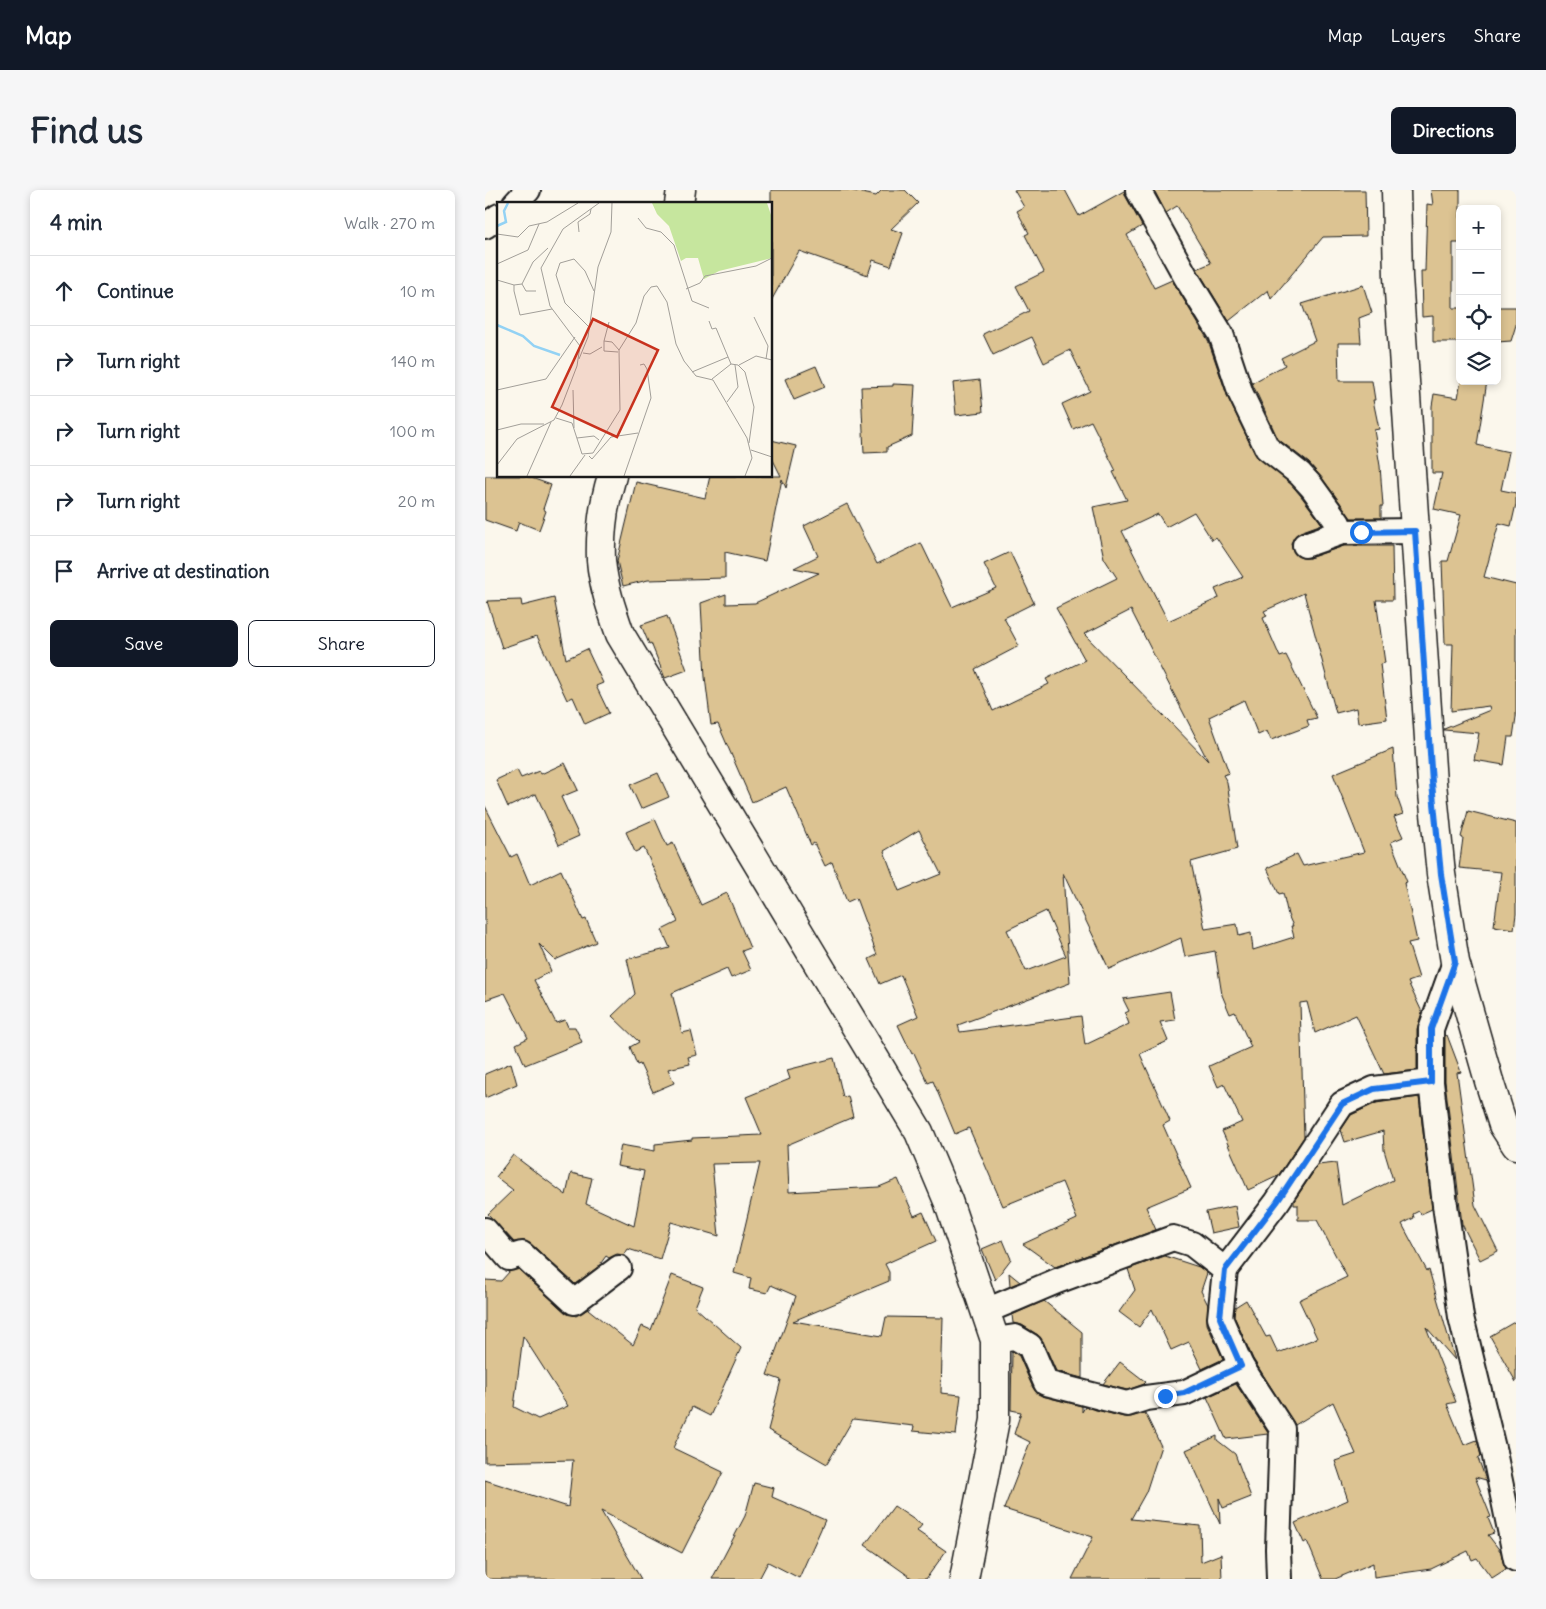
<!DOCTYPE html>
<html lang="en">
<head>
<meta charset="utf-8">
<style>
  body { margin:0; font-family:Delius,sans-serif; background:#f6f6f7; color:#1f2937 }
  .controls { position:absolute; right:15px; top:15px; display:grid; overflow:hidden; border-radius:8px; box-shadow:0 2px 8px #0003 }
  .controls button { width:45px; height:45px; display:grid; place-items:center; padding:0; border:0; border-bottom:1px solid #e0e1e3; background:#fff; color:#1f2937; font:25px sans-serif }
  .stop { position:absolute; width:15px; height:15px; margin:-11px; border:4px solid #1a73e8; border-radius:50%; background:#fff }
  .stop.end { background:#1a73e8; border-color:#fff; box-shadow:0 1px 5px #0008 }
  .list { margin:0; padding:0; list-style:none }
  h2 { display:flex; justify-content:space-between; align-items:center; height:65px; margin:0; padding:0 20px; font-size:21px }
  h2 small { font-size:16px; font-weight:400; color:#747a83 }
  .list li { display:grid; grid-template-columns:32px 1fr auto; gap:15px; align-items:center; box-sizing:border-box; height:70px; padding:0 20px; border-top:1px solid #e0e1e3 }
  .list b { display:block; font-size:19px; white-space:nowrap }
  .list em { font-size:16px; font-style:normal; color:#747a83 }
  .actions { display:flex; gap:10px; padding:15px 20px }
  .actions a { flex:1; padding:11px 0; border:1px solid #111827; border-radius:8px; text-align:center; font-size:18px; color:#111827 }
  .actions .main { background:#111827; color:#fff }
  .icon { flex:none; width:28px; height:28px; fill:none; stroke:currentColor; stroke-width:2; stroke-linecap:round; stroke-linejoin:round }
  .map { position:relative; flex:none; width:1031px; height:1389px; overflow:hidden; border-radius:8px }
  header { display:flex; align-items:center; gap:30px; box-sizing:border-box; height:70px; padding:0 25px; background:#111827; color:#fff }
  header strong { font-size:24px }
  nav { display:flex; gap:28px; margin-inline-start:auto; font-size:18px }
  .intro { display:flex; align-items:center; justify-content:space-between; box-sizing:border-box; height:120px; padding:0 30px }
  h1 { margin:0; font-size:35px }
  .button { padding:12px 22px; border-radius:8px; background:#111827; color:#fff; font-size:18px; font-weight:700 }
  main { display:flex; gap:30px; padding:0 30px }
  aside { flex:1; background:#fff; border-radius:8px; box-shadow:0 2px 8px #0003 }
  .map>svg:first-child { display:block }
  .building { fill:#dcc392; stroke:#1c1c1c; fill-rule:evenodd }
  .lines { fill:none; stroke-linecap:round; stroke-linejoin:round }
  .street-casing { stroke:#1c1c1c; stroke-width:28 }
  .secondary-casing { stroke:#1c1c1c; stroke-width:31 }
  .street { stroke:#fbf7ec; stroke-width:24 }
  .secondary { stroke:#fbf7ec; stroke-width:28 }
  .route { stroke:#1a73e8; stroke-width:6 }
  .inset-river { fill:none; stroke:#93d2f4; stroke-width:2.5 }
  .inset-road { fill:none; stroke:#a29f99; stroke-width:1 }
  .view { fill:#c8321e; fill-opacity:0.15; stroke:#c8321e; stroke-width:2.5 }
  .inset-edge { fill:none; stroke:#1c1c1c; stroke-width:2.5 }
</style>
</head>
<body>
<header>
<strong>Map</strong>
<nav><a>Map</a><a>Layers</a><a>Share</a></nav>
</header>
<div class="intro"><h1>Find us</h1><a class="button">Directions</a></div>
<main>
<aside>
<h2>4 min<small>Walk · 270 m</small></h2>
<ul class="list">
<li><svg class="icon" aria-label="ahead" viewBox="0 0 24 24"><path d="M12 20V5M6 11l6-6 6 6"/></svg><div><b>Continue</b></div><em>10 m</em></li>
<li><svg class="icon" aria-label="right" viewBox="0 0 24 24"><path d="M7 20v-9h11M14 6l5 5-5 5"/></svg><div><b>Turn right</b></div><em>140 m</em></li>
<li><svg class="icon" aria-label="right" viewBox="0 0 24 24"><path d="M7 20v-9h11M14 6l5 5-5 5"/></svg><div><b>Turn right</b></div><em>100 m</em></li>
<li><svg class="icon" aria-label="right" viewBox="0 0 24 24"><path d="M7 20v-9h11M14 6l5 5-5 5"/></svg><div><b>Turn right</b></div><em>20 m</em></li>
<li><svg class="icon" aria-label="arrive" viewBox="0 0 24 24"><path d="M6 21V4h12l-3 4 3 4H6"/></svg><div><b>Arrive at destination</b></div></li>
</ul>
<div class="actions"><a class="main">Save</a><a>Share</a></div>
</aside>
<div class="map">
<svg width="1031" height="1389" viewBox="0 0 1031 1389">
  <rect width="100%" height="100%" fill="#fbf7ec"/>
  <filter id="ink" filterUnits="userSpaceOnUse"><feTurbulence type="fractalNoise" baseFrequency=".02" numOctaves="2"/><feDisplacementMap in="SourceGraphic" scale="10" xChannelSelector="R" yChannelSelector="G"/><feConvolveMatrix kernelMatrix="1 2 1 2 8 2 1 2 1" color-interpolation-filters="sRGB"/></filter>
  <g filter="url(#ink)">
    <g class="building">
      <path d="M286,0H364L391,6L397,0H420L433,13L406,39L418,43L406,76L388,70L383,85L314,61L286,111Z"/>
      <path d="M529,0H580L594,26L639,1L641,7L657,36L642,45L669,98L687,90L723,150L743,208L770,264L806,294L816,306L837,334L815,342L810,346L806,353L807,359L811,365L817,368H824L859,356H907L908,410H891L900,473L895,474L902,529L873,533L871,518L851,523L819,403L779,421L782,426L778,428L795,467L801,465L832,528L822,530L824,536L786,550L782,541L773,545L759,510L724,527L744,583L738,585L742,592L752,659L706,672L720,739L752,734L754,746L766,743L768,760L809,747L806,736H808L803,725L798,703L794,704L782,678L812,664L818,676L879,662L848,584L908,559L912,607L918,624L909,627L918,647L906,652L922,692L919,693L932,751L923,753L934,788L923,792L937,822L932,839V880L899,884L871,825L830,843L822,812L815,813L819,947L793,986L763,1000L737,941L757,932L739,894L733,897L724,876L766,857L750,822L745,824L737,805L730,761L700,767L696,748L624,779L578,683L585,793L473,835L475,842L596,826L600,855L644,834L640,823L644,821L638,809L685,802L690,830L675,832L683,851L655,864L685,931L678,935L706,998L661,1017L671,1040L570,1077L538,1054L592,1029L577,992L518,1016L484,938L470,944L448,891L443,893L429,863L427,864L413,835L433,826L416,785L395,794L384,769L392,765L371,708L362,712L347,672L340,676L329,653L326,655L301,597L267,612L233,534L226,535L220,487L216,413L241,404V414L270,413L334,383L309,378L333,366L319,336L362,314L392,374L436,353L467,417L511,398L499,374L525,362L549,413L519,428L534,456L490,479L508,521L564,494L561,489L600,470L571,418L632,388L619,368L608,317L642,310L628,282L631,281L606,231L588,239L577,214L605,201L585,160L559,173L547,147L508,165L498,144L544,121L531,96L559,82L540,45L544,43L532,21L539,17ZM709,322L727,350L731,347L758,387L730,399L734,408L683,431L637,341L673,324L681,337ZM646,420L723,571L599,444ZM434,640L456,684L414,701L399,661ZM561,721L581,766L541,781L522,740Z"/>
      <path d="M669,0H880L881,46L838,47L786,109L783,100L744,131L712,79L726,73L692,16L681,23Z"/>
      <path d="M946,0H975V53H968V118H975V152H948V126L937,127L936,81H940L942,14L948,15Z"/>
      <path d="M878,95L887,123L874,128L876,153H853L854,191H887L890,210H888L894,239L889,240L895,276L898,316H896V328H866L837,288L824,273L793,249L767,193L800,175L796,168L830,151L817,114Z"/>
      <path d="M1012,117H1031V135L1026,151L1012,152Z"/>
      <path d="M331,176L340,197L309,210L300,189Z"/>
      <path d="M495,190L498,222L471,225L468,193Z"/>
      <path d="M976,191H1002L992,255L1024,262L1016,300L1031,303V314L1026,336L1014,333L999,387L1031,395V527L1028,547H1023L1019,575L989,570L994,543L959,540V539L1005,520L1004,516L966,521L968,454H960L957,371H963L976,325L949,319L957,283H947V216L949,204L973,208Z"/>
      <path d="M408,194L430,195L427,246L402,257V262L379,263L376,197L408,196Z"/>
      <path d="M286,250L311,256L301,298L297,289L280,371L240,362V388L163,390L138,396L132,371L151,292L220,308L225,286H296L286,266Z"/>
      <path d="M0,286H41L66,295L58,319L61,321L54,340L34,332L31,341L0,330Z"/>
      <path d="M69,408L81,469L102,459L118,493L111,496L124,523L100,534L88,507L82,510L52,446L17,458L2,411L36,410L37,416Z"/>
      <path d="M182,426L202,480L180,488L166,453L164,454L156,435Z"/>
      <path d="M80,573L93,600L76,607L94,646L74,655L51,604L23,617L11,590L32,580L36,588L54,581L56,584Z"/>
      <path d="M173,583L184,607L156,619L145,595Z"/>
      <path d="M0,616L26,667L32,664L45,695L76,680L98,730L101,729L111,752L70,770L54,754L66,781L49,790L71,833L80,830L83,837H90L97,852L40,875L31,854L43,848L20,803L0,810Z"/>
      <path d="M983,621L1031,633V724L1029,739L1009,736L1016,682L974,678L978,648L976,647Z"/>
      <path d="M170,629L182,656L188,653L216,715L242,703L265,758L257,761L266,780L246,788L242,779L187,803L197,843L206,841L212,865L203,867L205,874L183,879L189,893L168,902L155,874L152,875L145,857L154,852L127,826L150,804L142,769L185,758L177,740L193,732L159,658L150,662L141,642Z"/>
      <path d="M962,845L976,882L972,883L990,1015L1013,1061L995,1070L977,1034L960,891V846Z"/>
      <path d="M349,868L358,907L363,906L368,927L302,955L304,1002L394,997L413,989L429,1026L438,1022L451,1051L400,1074L404,1082V1091L308,1131L397,1146L401,1127L458,1128L456,1203L476,1205L471,1245L428,1241L429,1236L368,1229L342,1274L283,1240L296,1190L282,1185L311,1106L286,1095L282,1103L264,1099L266,1088L249,1083L275,973L227,974L234,1046L186,1032L175,1069L143,1059L139,1065L132,1064L124,1068L121,1066L113,1077L90,1094L46,1054L40,1051L29,1052L3,1024L28,1000L11,987L28,965L81,1005L86,983L107,988L101,1014L149,1036L159,981L132,976L136,955L170,961V954L207,950V948L277,945L261,907L305,889L302,880Z"/>
      <path d="M26,873L32,894L0,908V884Z"/>
      <path d="M934,907L947,1019L936,1024L934,1021L928,1024L929,1028L917,1034L942,1081L944,1080L970,1170L941,1137L971,1212L962,1214L979,1255L992,1250L996,1266L993,1268L1001,1290L990,1287L1006,1327L1003,1328L1009,1343L1003,1345L1016,1362L1018,1372L1021,1379L1007,1388L992,1368L987,1370L983,1361L946,1379L889,1387L888,1373L850,1389H838L822,1351L819,1353L810,1333L863,1310L850,1271L871,1264L848,1212L810,1235L768,1169L749,1126L750,1117L761,1110L781,1147L785,1146L793,1163L832,1148L814,1110L862,1087L832,1030H813V1015H809V1011L833,975L851,973L857,1015L908,990L899,960L898,941L860,952L856,940L866,925L891,913Z"/>
      <path d="M750,1016L754,1037L726,1043L721,1022Z"/>
      <path d="M518,1050L526,1069L510,1090L497,1059Z"/>
      <path d="M680,1066L714,1077L722,1083L716,1101L723,1115L722,1134L738,1169L717,1179L704,1152L686,1160L667,1119L654,1137L634,1122L650,1100L643,1079Z"/>
      <path d="M33,1079L80,1122L91,1126L103,1119L148,1155L157,1136L166,1140L187,1085L218,1097L210,1117L256,1158L225,1226L207,1217L188,1258L238,1282L197,1363L116,1321L156,1389H0V1290L83,1317L88,1270L0,1272V1090L16,1091L25,1081ZM38,1146L83,1216L53,1229L29,1217Z"/>
      <path d="M524,1083L535,1092L525,1096Z"/>
      <path d="M559,1111L597,1142V1188L571,1181L558,1151L553,1145L537,1135L528,1133L527,1125Z"/>
      <path d="M1031,1131V1192L1005,1146Z"/>
      <path d="M527,1161L534,1166L548,1198L552,1203L557,1206L597,1216V1222L600,1217L639,1227H646L660,1223L676,1256L661,1302L646,1329L715,1336L716,1372L736,1364L737,1389H587L608,1347L519,1319L545,1252L529,1244L536,1222L526,1220Z"/>
      <path d="M635,1172L661,1192L659,1194L642,1200L618,1194Z"/>
      <path d="M751,1194L783,1243V1244L741,1249L722,1207Z"/>
      <path d="M732,1246V1250L750,1264L766,1307L738,1318L734,1308L735,1334L701,1260Z"/>
      <path d="M269,1293L289,1298L287,1307L340,1330L314,1388L283,1372L274,1389H227L260,1326Z"/>
      <path d="M409,1316L437,1335L432,1341L461,1361L441,1389H428L380,1355Z"/>
    </g>
    <g class="lines">
      <defs>
        <g id="street">
          <path d="M653,0L701,87L736,144L756,204L782,258L815,284L827,297L853,333L857,342"/>
          <path d="M30,14L43,0"/>
          <path d="M0,36L14,26"/>
          <path d="M820,355L857,342L930,341"/>
          <path d="M970,772L946,839V892L960,1015L976,1127L1009,1262L1031,1369"/>
          <path d="M0,1040L24,1068L37,1064L89,1112L134,1078"/>
          <path d="M740,1080L792,1012L857,914L889,899L946,892"/>
          <path d="M501,1121L572,1091L688,1048L707,1054L740,1080L735,1128L756,1176"/>
          <path d="M510,1150L530,1147L545,1156L561,1193L642,1214L661,1208L699,1203L756,1176L797,1239L793,1359L794,1389"/>
        </g>
        <g id="secondary">
          <path d="M911,0L913,87L947,593L956,684L970,772L1004,891L1018,935L1031,955"/>
          <path d="M194,14L196,0"/>
          <path d="M127,286C119,312 115,343 116,370C118,395 127,421 135,444L434,942L463,1011L510,1150V1230L479,1389"/>
        </g>
      </defs>
      <use href="#street" class="street-casing"/>
      <use href="#secondary" class="secondary-casing"/>
      <use href="#street" class="street"/>
      <use href="#secondary" class="secondary"/>
    </g>
  </g>
  <g class="lines" filter="url(#ink)">
    <path class="route" d="M680,1206L699,1203L756,1176L735,1128L740,1080L792,1012L857,914L889,899L946,892V839L970,772L956,684L947,593L930,341L876,342"/>
  </g>
  <g transform="translate(12 12)">
    <rect width="275" height="275" fill="#fbf7ec"/>
    <path d="M155,1H270L275,16V56L222,69L207,77L201,56H189L184,59L172,24L160,12Z" fill="#c6e69e"/>
    <path class="inset-river" d="M0,24L9,20L7,9L11,1M0,123L26,134L37,144L63,153"/>
    <path class="inset-road" d="M141,16L149,26L164,30L177,43L195,99L212,106M82,30L81,20L93,12L94,7M0,32L21,35L32,24L50,20L81,1M51,46L36,60L25,82L17,83V89L23,113L55,107M0,62L31,48L42,22M0,78L17,83M25,82L29,89H39M189,87L203,81L208,74L259,64L275,56M257,115L271,144L269,157M212,119L215,127L219,126L234,162M112,120L107,139L115,140L122,148M93,126L68,101L59,73L63,61L77,57L88,69L97,89M107,139V149L121,150M86,151L93,152L105,145M82,157L91,135L101,65L114,30L115,1M242,163L259,154L275,158M195,170L231,155M215,177L234,162L241,163L248,170L257,205L252,241M0,188L49,177L78,135M76,188L77,226M230,200L241,185L238,163M59,216L75,221L85,252L96,251L123,208L122,148L139,121L147,94L154,85L160,84L170,100L179,142L187,159L199,174L216,178L250,236L255,256L248,274M0,228L24,222H47M80,236L97,234L102,238M254,248L275,255M92,254L95,257L114,235L141,231M0,263L20,237L57,218L65,203L80,164L83,144L53,104L44,66L66,27L102,1M30,274L54,220M73,274L88,253M127,274L154,196L150,167L147,162L143,163"/>
    <path class="view" d="M96,117L161,148L120,235L55,205Z"/>
    <rect width="275" height="275" class="inset-edge"/>
  </g>
</svg>
<div class="controls">
<button>+</button>
<button>−</button>
<button><svg class="icon" aria-label="locate" viewBox="0 0 24 24"><circle cx="12" cy="12" r="6"/><path d="M12 2v4M12 18v4M2 12h4M18 12h4"/></svg></button>
<button><svg class="icon" aria-label="layers" viewBox="0 0 24 24"><path d="M12 4l9 5-9 5-9-5zM3 14l9 5 9-5"/></svg></button>
</div>
<div class="stop" style="left:876px;top:342px"></div>
<div class="stop end" style="left:680px;top:1206px"></div>
</div>
</main>
</body>
</html>
